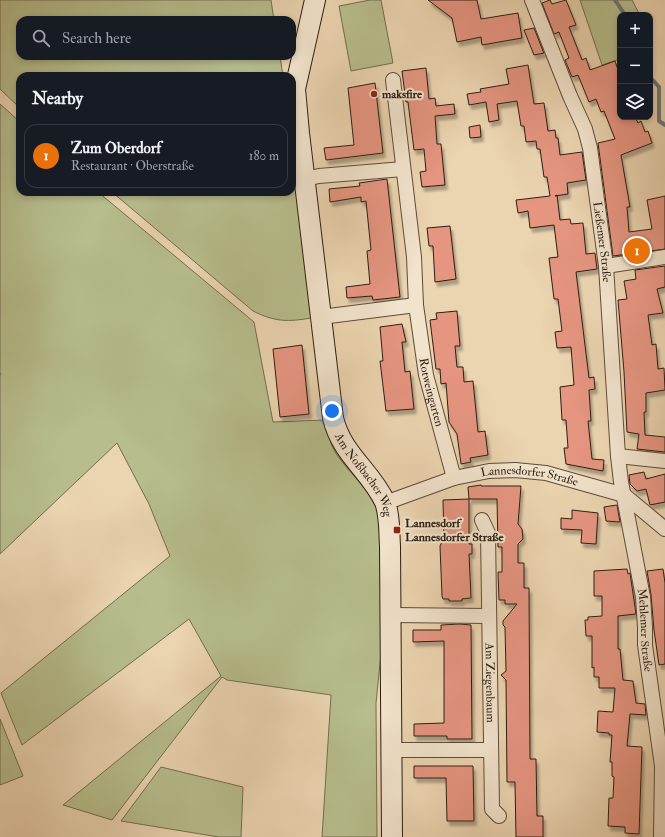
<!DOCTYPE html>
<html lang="en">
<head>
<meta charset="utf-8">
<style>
  body { margin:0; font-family:"IM FELL Double Pica",serif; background:#20242c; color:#f1f3f6 }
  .controls { position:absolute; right:12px; top:12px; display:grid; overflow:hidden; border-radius:8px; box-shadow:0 2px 6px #0003 }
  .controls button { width:36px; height:36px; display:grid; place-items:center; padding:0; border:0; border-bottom:1px solid #363941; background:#171b24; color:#f1f3f6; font:20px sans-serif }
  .you { position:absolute; left:332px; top:411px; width:14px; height:14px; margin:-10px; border:3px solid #fff; border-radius:50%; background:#1a73e8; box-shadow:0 0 0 6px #1a73e833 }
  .badge { display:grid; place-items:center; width:26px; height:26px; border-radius:50%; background:#c59692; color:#fff; font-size:13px; font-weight:700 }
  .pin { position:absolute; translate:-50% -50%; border:2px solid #fff; box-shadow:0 1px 4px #0006 }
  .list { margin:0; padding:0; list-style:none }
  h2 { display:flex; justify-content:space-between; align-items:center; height:52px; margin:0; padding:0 16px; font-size:17px }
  h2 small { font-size:13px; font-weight:400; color:#9ea1a6 }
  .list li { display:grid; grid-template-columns:26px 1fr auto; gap:12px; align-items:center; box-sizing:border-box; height:64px; margin:0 8px 8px; padding:0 8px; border:1px solid #363941; border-radius:12px }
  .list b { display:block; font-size:15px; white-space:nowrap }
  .list p { margin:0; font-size:13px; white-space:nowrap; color:#9ea1a6 }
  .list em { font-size:13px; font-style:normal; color:#9ea1a6 }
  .icon { flex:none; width:22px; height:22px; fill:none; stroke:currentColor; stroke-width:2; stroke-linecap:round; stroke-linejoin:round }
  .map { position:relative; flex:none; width:665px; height:837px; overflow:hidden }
  .search { position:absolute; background:#171b24; box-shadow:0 2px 6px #0003; left:16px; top:16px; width:280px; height:44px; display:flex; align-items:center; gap:10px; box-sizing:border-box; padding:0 14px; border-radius:12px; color:#9ea1a6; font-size:15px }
  .panel { position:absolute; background:#171b24; box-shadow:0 2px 6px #0003; left:16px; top:72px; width:280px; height:124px; border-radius:12px }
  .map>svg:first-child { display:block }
  .green { fill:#b7bd8c; stroke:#726e4e }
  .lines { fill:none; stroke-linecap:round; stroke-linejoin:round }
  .stream { stroke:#6f7974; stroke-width:4 }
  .building { fill:#e69581; stroke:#2c1e11; filter:url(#shadow) }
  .street-casing { stroke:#5c4c39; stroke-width:16 }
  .secondary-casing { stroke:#2c1e11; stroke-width:22 }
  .street { stroke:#f2e3cc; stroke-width:14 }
  .secondary { stroke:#f2e3cc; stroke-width:20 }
  .poi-dot { fill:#8f2418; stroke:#f2e3cc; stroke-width:1.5 }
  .labels { text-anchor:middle; stroke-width:4; stroke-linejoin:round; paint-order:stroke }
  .poi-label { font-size:12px; font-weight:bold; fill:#2c1e11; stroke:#f2e3cc; text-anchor:start }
  .street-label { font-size:12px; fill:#2c1e11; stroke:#f2e3cc }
</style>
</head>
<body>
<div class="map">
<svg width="665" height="837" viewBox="0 0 665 837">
  <defs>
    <filter id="shadow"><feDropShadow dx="2.5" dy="4.5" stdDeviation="1" flood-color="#0004"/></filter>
  </defs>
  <rect width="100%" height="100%" fill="#ebd4b0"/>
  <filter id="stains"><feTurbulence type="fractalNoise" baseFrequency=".005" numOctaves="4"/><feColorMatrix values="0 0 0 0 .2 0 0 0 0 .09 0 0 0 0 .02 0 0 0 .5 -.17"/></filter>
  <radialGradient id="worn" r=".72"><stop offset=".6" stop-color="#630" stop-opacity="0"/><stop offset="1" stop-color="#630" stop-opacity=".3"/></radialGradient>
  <g class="green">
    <path d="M0,0H271L274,20H20V56H280L283,76H20V108L0,89Z"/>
    <path d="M370,0H381L393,63L351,71L339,6Z"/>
    <path d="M580,0H632L640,15H620V59L602,65Z"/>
    <path d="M0,104L20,122V192H98L254,322L273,422L325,420C328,432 330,445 337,455C351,475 370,490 380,512L384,624L376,703L377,837H322L331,695L227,680L222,677L112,820L63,805L221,676L189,619L22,745L1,693L170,556L149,504L117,443L0,554V376L1,374L0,373Z"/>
    <path d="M292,147L311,318C288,322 275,322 253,311L112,192H292Z"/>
    <path d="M0,719L23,776L0,785Z"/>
    <path d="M161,767L243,787L241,837H219L121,821Z"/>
  </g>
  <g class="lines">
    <g class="stream">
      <path d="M615,0L625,15"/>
      <path d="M650,77L659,87V121L665,125"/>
    </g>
  </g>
  <g class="building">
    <path d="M428,0H477L481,19L518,13L522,38L482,45L481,37L457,42L452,18Z"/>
    <path d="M550,0L552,4L566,0L576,25L569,27L582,60L586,58L590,70L615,61L620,75V117H635L638,123L641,121L645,132L648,131L652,143L621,155L630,207H627L629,232L652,229L647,200L665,196V249L613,256L598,143L615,139L604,111L601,112L596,99L589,102L578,75L572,77L565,60L569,58L559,32L554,34L542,3Z"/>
    <path d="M534,28L543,51L544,53L534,55L524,30Z"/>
    <path d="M528,65L534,104L544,103L548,131L555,130L556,138H558L560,155L582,152L586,180L567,183L568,194L555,196L557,195L560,220L570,219L571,224L583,223L586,254L595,253L597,269L576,272L589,378L594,377L595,389L589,390L591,421H588L592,459L604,460L603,471L566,464L564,448H568L566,420H562L560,387L574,385L571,347L557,348L555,332L562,331L558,299H554L549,258L558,257L554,225L530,228L528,211L518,213L516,200L550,196L547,177H544L540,149H537L536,141L526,142L524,126H521L517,101L497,104L499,120L489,122L486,102L469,105L467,94L481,92L480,89L509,84L506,69Z"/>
    <path d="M426,68L429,99L435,98L436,106L454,104L455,114L435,116L437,144H441L445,185L422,187L420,172L426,171L424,149L414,150L408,102H406L402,71Z"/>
    <path d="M375,83L383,153L326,160L324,148L354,145L348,88Z"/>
    <path d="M480,125L481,137L470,138L469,127Z"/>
    <path d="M387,179L400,297L373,300L372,296L347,298L346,287L370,284L367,251L371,250L366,201L361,202V197L330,202L329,189L360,186L359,183Z"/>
    <path d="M450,226L456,279L435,282L433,246H429L427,228Z"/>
    <path d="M665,266V287L657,289L663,313L648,315L652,345L656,344L658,369L664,368L665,390L646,393V412H644L645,435L665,437V452L637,449L639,434L627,432L624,372L618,300L627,299L624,281L636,279L635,270Z"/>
    <path d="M457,311L460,346H455L457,367H463L464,382L473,381L478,432L485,431L488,455L470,458L471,462L461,464L457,434L449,422L446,383L441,384L440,369H436L430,320L437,319L436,313Z"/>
    <path d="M402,324L406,342H402L405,372L410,371L414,409L386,411L380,361H383L380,327Z"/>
    <path d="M302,345L309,414L280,417L273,349Z"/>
    <path d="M644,472L646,479L665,474V502L650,505L646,489L637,491L630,484L629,475Z"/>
    <path d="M481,485V486H521L518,524L522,529L523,539L518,544V563H524V588H529L530,759H536L537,816H543V837H516L515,782H507L506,680L501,675L506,671L505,627L503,625V621L517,604H505V600H499L498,572H502V547H498L497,499H469L468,487Z"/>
    <path d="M469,499V544H472V554H469L471,598L462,599V601H449V599H443L442,596L440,546L442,542H444L443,500Z"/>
    <path d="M617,505L620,522L606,521L604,507Z"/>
    <path d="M572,510L598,513L596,544L581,543L582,530L561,529V518L572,519Z"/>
    <path d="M627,569L628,574L630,573L636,614L618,616V649H620L623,680L633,681L636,703L645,704L646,715L630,714L627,746L642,747L639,834L625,833V827L608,826L609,798H613L614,777L612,776V762H610L612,735H609V733L597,732L598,711L613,712L615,688H599V677H594V667L592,668V636H586L585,620H588V617L602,616V596H594V571Z"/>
    <path d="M663,569L665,583V664L659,665L654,630L651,595L647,571Z"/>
    <path d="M460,624L471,625L472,739H447V736H414V724L444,723V641L413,642V630H441V625Z"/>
    <path d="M414,766H473L474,821H447L446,778H414Z"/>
  </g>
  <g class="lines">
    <defs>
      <g id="street">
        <path id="s1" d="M532,0L570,96L585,129L590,148L606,266L618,456L621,482L643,597L645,627V645L662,766L661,837"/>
        <path id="s2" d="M393,80L414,257L416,305L426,375L454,478"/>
        <path d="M305,179L319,176L403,169"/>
        <path d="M606,266L665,257"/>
        <path d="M321,317L416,305"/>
        <path d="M618,456L665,461"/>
        <path id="s3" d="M385,503L454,478L489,471L515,470L546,473L624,495L665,529"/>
        <path id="s4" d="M482,520L488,533L492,809L499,816"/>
        <path d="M391,615L489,616"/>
        <path d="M391,750H490"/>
      </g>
      <g id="secondary">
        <path id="s5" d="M315,0L295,89L299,133L333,418C342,455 370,470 385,502C390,516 389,531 390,546L392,837"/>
      </g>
    </defs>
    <use href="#street" class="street-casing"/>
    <use href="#secondary" class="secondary-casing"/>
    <use href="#street" class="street"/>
    <use href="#secondary" class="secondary"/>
  </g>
  <g class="poi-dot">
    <circle cx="374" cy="94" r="4"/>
    <rect x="393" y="526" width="8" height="8" rx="2"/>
  </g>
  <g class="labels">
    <g class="poi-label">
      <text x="382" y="98">maksfire</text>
      <text x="405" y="527">Lannesdorf<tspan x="405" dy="14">Lannesdorfer Straße</tspan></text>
    </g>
    <g class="street-label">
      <text dy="4" stroke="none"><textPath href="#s1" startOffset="254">Ließemer Straße</textPath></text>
      <text dy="4" stroke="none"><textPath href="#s2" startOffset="315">Rotweingarten</textPath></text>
      <text dy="4" stroke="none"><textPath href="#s5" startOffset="488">Am Noßbacher Weg</textPath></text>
      <text dy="4" stroke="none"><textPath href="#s3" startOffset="150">Lannesdorfer Straße</textPath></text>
      <text dy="4" stroke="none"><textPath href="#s1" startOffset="645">Mehlemer Straße</textPath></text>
      <text dy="4" stroke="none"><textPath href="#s4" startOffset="164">Am Ziegenbaum</textPath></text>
    </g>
  </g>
  <rect width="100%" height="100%" filter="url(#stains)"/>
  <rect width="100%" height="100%" fill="url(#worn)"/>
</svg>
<div class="controls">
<button>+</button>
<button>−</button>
<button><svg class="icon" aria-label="layers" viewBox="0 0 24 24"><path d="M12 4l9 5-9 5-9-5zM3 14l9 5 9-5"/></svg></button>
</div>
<div class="you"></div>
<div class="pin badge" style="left:637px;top:251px;background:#e8710a">1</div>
<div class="search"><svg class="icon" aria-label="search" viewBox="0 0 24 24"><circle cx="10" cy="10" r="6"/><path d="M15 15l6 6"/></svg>Search here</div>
<section class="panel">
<h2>Nearby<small></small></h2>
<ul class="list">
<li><span class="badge" style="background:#e8710a">1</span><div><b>Zum Oberdorf</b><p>Restaurant · Oberstraße</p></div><em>180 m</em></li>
</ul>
</section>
</div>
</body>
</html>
